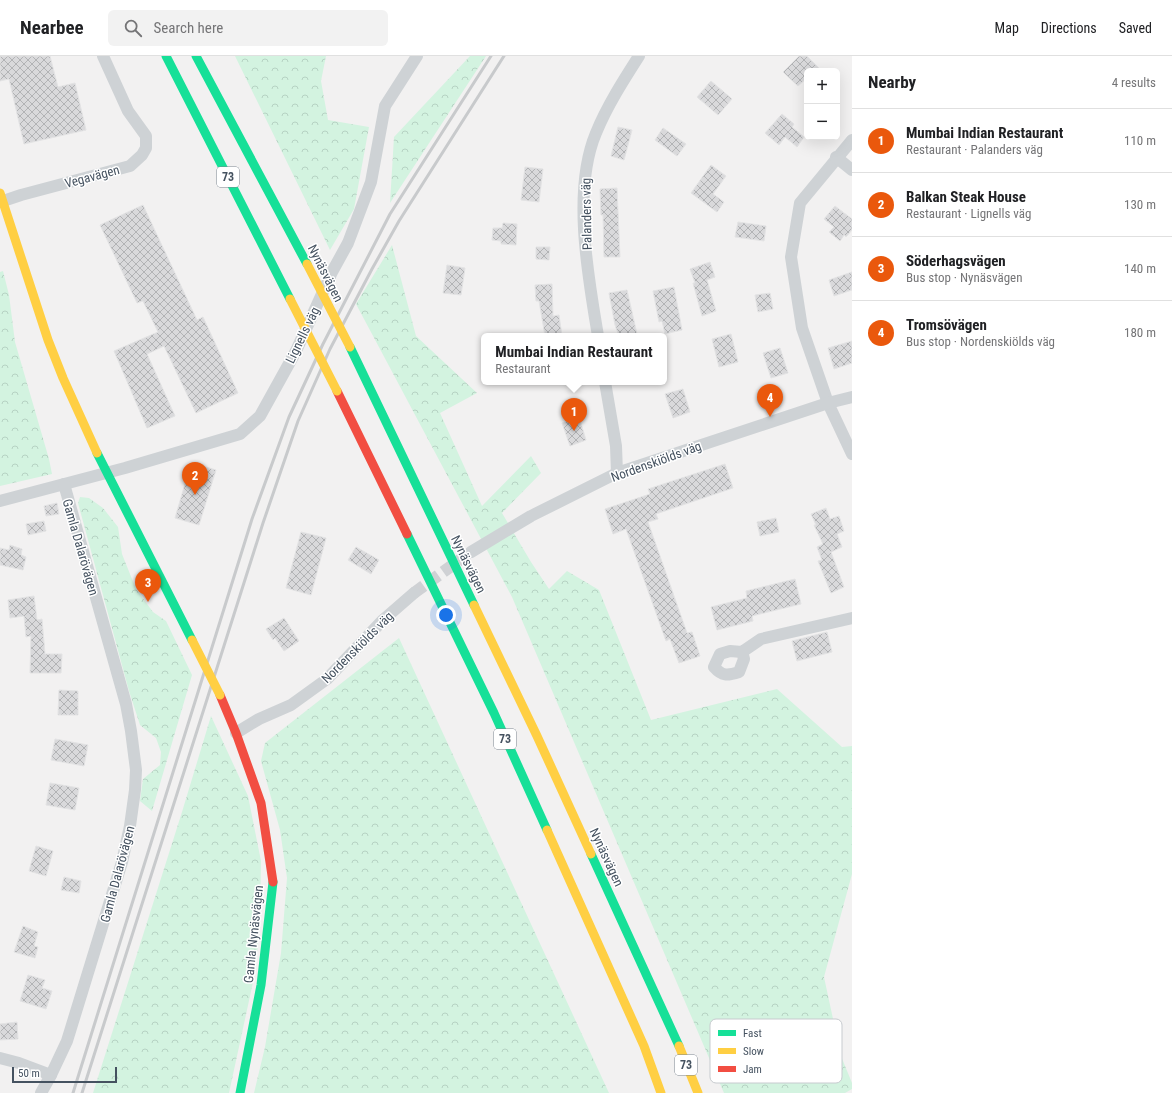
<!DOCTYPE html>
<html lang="en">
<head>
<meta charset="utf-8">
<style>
  body { margin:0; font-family:"Roboto Condensed",sans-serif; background:#f2f2f2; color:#202124 }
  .controls { position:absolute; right:12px; top:12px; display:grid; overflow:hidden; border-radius:6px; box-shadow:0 4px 16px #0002 }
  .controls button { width:36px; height:36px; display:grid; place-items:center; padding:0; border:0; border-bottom:1px solid #e0e0e0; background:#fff; color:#202124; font:20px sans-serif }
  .scale { position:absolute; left:12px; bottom:10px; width:105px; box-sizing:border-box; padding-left:4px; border:2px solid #455260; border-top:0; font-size:11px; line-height:14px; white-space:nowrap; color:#455260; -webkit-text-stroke:3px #fff; paint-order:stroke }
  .you { position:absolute; left:446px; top:559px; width:14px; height:14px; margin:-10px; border:3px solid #fff; border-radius:50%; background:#1a73e8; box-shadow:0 0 0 6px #1a73e833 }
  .badge { display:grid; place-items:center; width:26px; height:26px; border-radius:50%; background:#ea580c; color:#fff; font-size:13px; font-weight:700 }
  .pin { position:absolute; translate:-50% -33px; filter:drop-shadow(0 1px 2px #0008) }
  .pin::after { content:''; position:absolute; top:21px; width:14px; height:12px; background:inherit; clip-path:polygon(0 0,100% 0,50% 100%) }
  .popup { position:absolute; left:481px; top:277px; width:186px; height:52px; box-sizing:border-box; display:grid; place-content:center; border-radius:6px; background:#fff; filter:drop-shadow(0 1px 3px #0005); font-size:13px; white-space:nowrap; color:#757577 }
  .popup b { font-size:15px; color:#202124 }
  .popup::after { content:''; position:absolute; left:50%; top:100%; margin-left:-8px; border:8px solid transparent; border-top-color:#fff }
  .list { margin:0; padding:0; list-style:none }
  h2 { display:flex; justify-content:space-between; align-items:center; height:52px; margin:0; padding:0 16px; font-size:17px }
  h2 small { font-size:13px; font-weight:400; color:#757577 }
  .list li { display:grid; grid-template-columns:26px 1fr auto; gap:12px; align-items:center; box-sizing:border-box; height:64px; padding:0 16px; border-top:1px solid #e0e0e0 }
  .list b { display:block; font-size:15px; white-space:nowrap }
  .list p { margin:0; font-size:13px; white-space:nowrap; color:#757577 }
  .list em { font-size:13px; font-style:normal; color:#757577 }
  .icon { flex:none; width:22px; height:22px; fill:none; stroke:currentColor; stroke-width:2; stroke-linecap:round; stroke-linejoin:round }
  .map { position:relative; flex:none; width:852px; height:1037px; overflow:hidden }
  header { display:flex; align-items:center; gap:24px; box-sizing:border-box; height:56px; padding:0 20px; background:#fff; border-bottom:1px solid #e0e0e0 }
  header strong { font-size:19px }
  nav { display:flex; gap:22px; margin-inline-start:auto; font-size:14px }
  .search { width:280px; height:36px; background:#f2f2f2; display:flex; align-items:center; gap:10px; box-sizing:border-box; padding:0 14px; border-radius:6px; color:#757577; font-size:15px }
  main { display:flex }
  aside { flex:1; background:#fff }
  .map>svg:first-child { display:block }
  .forest { fill:url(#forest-crowns) }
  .building { fill:url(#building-cross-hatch); stroke:#e3e3e4 }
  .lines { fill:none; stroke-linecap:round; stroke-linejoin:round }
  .street-tunnel { stroke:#cfd1d4; stroke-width:12; stroke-dasharray:12 6; stroke-linecap:butt }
  .street { stroke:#ced2d5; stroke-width:12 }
  .fast { stroke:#16e098; stroke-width:9 }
  .slow { stroke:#ffcf43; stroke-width:9 }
  .jam { stroke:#f24e42; stroke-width:9 }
  .rail { stroke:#c8cacc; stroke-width:3 }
  .slow-bridge { stroke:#ffcf43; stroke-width:9 }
  .labels { text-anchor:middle; stroke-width:3; stroke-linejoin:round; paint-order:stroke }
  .shield { fill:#fff; stroke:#7d8690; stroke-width:1 }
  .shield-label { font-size:12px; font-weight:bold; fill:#455260 }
  .street-label { font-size:13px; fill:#455260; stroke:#fff }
  .key { fill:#fff; stroke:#c7cbcf; stroke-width:1 }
  .key-label { font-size:11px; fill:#455260 }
</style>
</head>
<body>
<header>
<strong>Nearbee</strong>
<div class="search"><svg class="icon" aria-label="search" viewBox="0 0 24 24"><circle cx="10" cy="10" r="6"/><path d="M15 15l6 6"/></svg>Search here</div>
<nav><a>Map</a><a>Directions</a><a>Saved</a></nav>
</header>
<main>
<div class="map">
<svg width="852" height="1037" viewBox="0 0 852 1037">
  <defs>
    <pattern id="forest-crowns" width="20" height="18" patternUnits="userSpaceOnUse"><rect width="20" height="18" fill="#d3f3e0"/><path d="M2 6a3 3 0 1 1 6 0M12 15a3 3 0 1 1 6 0" fill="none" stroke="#b6d2c3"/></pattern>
    <pattern id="building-cross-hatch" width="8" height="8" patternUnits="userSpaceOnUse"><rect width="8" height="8" fill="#d9d9db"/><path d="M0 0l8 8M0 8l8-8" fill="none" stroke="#b2b3b5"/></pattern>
  </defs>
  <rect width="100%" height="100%" fill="#f2f1f1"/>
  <g class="forest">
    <path d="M235,0H326L321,25L328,64L369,71L354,153L330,194Z"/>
    <path d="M470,0H486L390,147L394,81Z"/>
    <path d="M392,189L416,280L477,337L440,357L482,450L531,400L541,417L502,457L531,506L549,533L567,515L599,534L651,664L777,633L842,691L852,690V818L824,921L841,1000L852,1027V1033L845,1037H724L512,541L356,248Z"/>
    <path d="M3,215L9,239L15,286L49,403L52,418L0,430V216Z"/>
    <path d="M80,441L89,442L103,452L118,471L122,498L136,533L153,556L166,565L192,619L152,755L140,745L143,723L160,709L161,696L156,682L140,669L129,635L78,447Z"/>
    <path d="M399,582L609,1037H254L265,991L281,897L287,822L280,774L261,705L265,687Z"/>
    <path d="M211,660L248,740L261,805L260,868L255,917L229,1037H93L182,756Z"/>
  </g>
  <g class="building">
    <path d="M0,0H50L58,31L75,27L86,74L24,88L9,23L0,25Z"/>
    <path d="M799,0H807L822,15H807V22L798,30L783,16Z"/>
    <path d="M711,25L732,43L718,59L697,41Z"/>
    <path d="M782,58L794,68L792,71L804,81L797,91L785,81L779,89L765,77Z"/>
    <path d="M618,71L632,74L624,104L611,100Z"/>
    <path d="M663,72L686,88L677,100L655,84Z"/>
    <path d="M711,109L726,120L713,138L724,146L717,156L691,137Z"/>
    <path d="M525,111L543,113L539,146L521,144Z"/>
    <path d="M617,132L620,201H604L603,159H601L600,133Z"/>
    <path d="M143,149L197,264L203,261L238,337L196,357L164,290L147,298L175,360L147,372L114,295L158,276L143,245L137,247L100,169Z"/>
    <path d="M835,150L852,163V174L846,181L844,179L840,185L829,176L834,171L824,163Z"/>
    <path d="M738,166L766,170L764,185L735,181Z"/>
    <path d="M503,167L517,168L516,189L501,188V185L492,184L493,172H502Z"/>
    <path d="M536,191H550L549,204L536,203Z"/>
    <path d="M710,206L715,221L707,224L716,255L702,260L693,227H695L690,213Z"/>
    <path d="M447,209L465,212L461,239L443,237Z"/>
    <path d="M852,216V234L834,240L829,224Z"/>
    <path d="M552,228L553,260L559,259L562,280H545L539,245H536L535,229Z"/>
    <path d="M674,231L682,274L665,278L662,265L659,266L653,235Z"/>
    <path d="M627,234L637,278L628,280H619L615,269L609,237Z"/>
    <path d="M770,237L773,253L758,256L755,239Z"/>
    <path d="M731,278L738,306L719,311L712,283Z"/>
    <path d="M852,285V307L834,313L828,292Z"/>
    <path d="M780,292L788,317L771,322L763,297Z"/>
    <path d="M683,333L690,356L673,362L665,338Z"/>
    <path d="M579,361L586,384L570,390L562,367Z"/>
    <path d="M725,408L733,432L656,458L658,463L648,466L687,577L692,576L700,600L679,607L670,583L666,585L626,473L613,478L605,453L650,438L648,433Z"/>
    <path d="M199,409L216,414L199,469L175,462L189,414L197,416Z"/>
    <path d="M57,447L59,458L46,460L44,450Z"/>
    <path d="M826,452L830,463L839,460L844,475L837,478L842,491L831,496L844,531L831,537L818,505L822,504L817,491L823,488L814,469H816L811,458Z"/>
    <path d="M776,462L779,476L760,480L757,466Z"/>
    <path d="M44,465L46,475L28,479L26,468Z"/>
    <path d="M301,476L326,482L311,539L286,532Z"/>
    <path d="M10,489L22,493L21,499L26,501L23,514L0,509V492L9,494Z"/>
    <path d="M356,491L379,504L371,518L348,504Z"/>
    <path d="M795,523L801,548L752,560L753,565L717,574L711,551L747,542L746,535Z"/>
    <path d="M34,540L37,564L42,563L45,598H62L61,617H30L31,580L26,581L24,560L10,562L8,544Z"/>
    <path d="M284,562L299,585L284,595L275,582L273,584L266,573Z"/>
    <path d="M827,576L832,596L797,605L792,585Z"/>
    <path d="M59,634L78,635V659H58Z"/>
    <path d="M55,683L88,689L84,710L51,704Z"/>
    <path d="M50,727L79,732L75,754L46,749Z"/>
    <path d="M36,790L53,795L46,820L29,815Z"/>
    <path d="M64,821L81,825L79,837L61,834Z"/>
    <path d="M23,870L38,876L34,890L38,891L35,902L14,896Z"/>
    <path d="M28,919L45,924L42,932L52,935L46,953L20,945Z"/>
    <path d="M17,966L18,983L0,984V968Z"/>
  </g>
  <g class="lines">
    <path class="street-tunnel" d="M414,537L471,496"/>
    <g class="street">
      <path d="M852,84L800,147L791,201L802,272L828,347L852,398"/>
      <path d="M836,101L852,114"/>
      <path d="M0,146L21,139L130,110L142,99L146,92V80L128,55L103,0"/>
      <path d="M598,280C588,220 572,134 596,77C607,50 623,25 639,0"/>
      <path d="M605,326L616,390L617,417"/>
      <path d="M0,445L125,412L240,378L260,360L296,295L332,216L348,187L371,126L385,50L417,0"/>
      <path d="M471,496L531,460L617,417L828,347L852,341"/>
      <path d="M742,596L744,603L739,616C727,620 722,620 714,611L720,598L730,595L742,596L761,583L852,562"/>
      <path d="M236,677L259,663L291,649L327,623L383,564L414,537"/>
      <path d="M0,1002L19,1007L51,1019"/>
      <path d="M41,1037L51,1019L67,985L122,806L130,770L135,734L136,714L131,675L126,648L64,428"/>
    </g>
    <g class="fast">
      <path d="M166,0L290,243"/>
      <path d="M196,0L307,208"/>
      <path d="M350,291L474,549"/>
      <path d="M97,397L192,584"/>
      <path d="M407,478L494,657L547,774"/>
      <path d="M591,798L679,990"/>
      <path d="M240,1037L261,929L273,826"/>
    </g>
    <g class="slow">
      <path d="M0,137L48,284L63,322L97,397"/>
      <path d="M474,549L537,680L591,798"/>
      <path d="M547,774L644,990L661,1037"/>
      <path d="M679,990L698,1037"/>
    </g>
    <g class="jam">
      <path d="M337,335L407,478"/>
      <path d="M220,639L236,677L261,747L273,826"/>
    </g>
    <g class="rail">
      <path d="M73,1037L252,463L289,361L323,288L390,158L491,0"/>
      <path d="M82,1037L263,467L298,365L330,293L372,213L399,165L504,0"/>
    </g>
    <g class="slow-bridge">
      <path d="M307,208L350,291"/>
      <path d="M290,243L337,335"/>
      <path d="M192,584L220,639"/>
    </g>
  </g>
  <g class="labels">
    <g class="shield">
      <rect x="217" y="111" width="22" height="20" rx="3"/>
      <rect x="494" y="673" width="22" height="20" rx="3"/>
      <rect x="675" y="999" width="22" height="20" rx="3"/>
    </g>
    <g class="shield-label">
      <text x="228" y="125">73</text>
      <text x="505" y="687">73</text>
      <text x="686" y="1013">73</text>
    </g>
    <g class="street-label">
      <text transform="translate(92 120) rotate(-15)" y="5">Vegavägen</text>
      <text transform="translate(586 158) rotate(-91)" y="5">Palanders väg</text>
      <text transform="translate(326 217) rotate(63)" y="5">Nynäsvägen</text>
      <text transform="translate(302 279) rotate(-64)" y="5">Lignells väg</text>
      <text transform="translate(656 405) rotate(-20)" y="5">Nordenskiölds väg</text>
      <text transform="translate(81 491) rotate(74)" y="5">Gamla Dalarövägen</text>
      <text transform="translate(469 508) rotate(64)" y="5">Nynäsvägen</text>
      <text transform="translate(357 591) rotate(-45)" y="5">Nordenskiölds väg</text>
      <text transform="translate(607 801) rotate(65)" y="5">Nynäsvägen</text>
      <text transform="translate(117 818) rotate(-75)" y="5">Gamla Dalarövägen</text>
      <text transform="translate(253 878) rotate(-84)" y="5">Gamla Nynäsvägen</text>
    </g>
  </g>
  <rect x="710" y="963" width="132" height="64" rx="6" class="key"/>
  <rect x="718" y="974" width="18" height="6" fill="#16e098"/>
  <rect x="718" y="992" width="18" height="6" fill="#ffcf43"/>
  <rect x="718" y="1010" width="18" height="6" fill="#f24e42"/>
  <g class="key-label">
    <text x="743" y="981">Fast</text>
    <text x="743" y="999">Slow</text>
    <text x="743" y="1017">Jam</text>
  </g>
</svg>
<div class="controls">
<button>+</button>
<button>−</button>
</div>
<div class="scale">50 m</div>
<div class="you"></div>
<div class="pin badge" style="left:574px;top:375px">1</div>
<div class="popup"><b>Mumbai Indian Restaurant</b>Restaurant</div>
<div class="pin badge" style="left:195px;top:439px">2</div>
<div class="pin badge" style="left:148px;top:546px">3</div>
<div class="pin badge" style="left:770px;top:361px">4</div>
</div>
<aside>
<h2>Nearby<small>4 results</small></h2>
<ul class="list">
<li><span class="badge">1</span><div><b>Mumbai Indian Restaurant</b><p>Restaurant · Palanders väg</p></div><em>110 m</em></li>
<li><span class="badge">2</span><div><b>Balkan Steak House</b><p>Restaurant · Lignells väg</p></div><em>130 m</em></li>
<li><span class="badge">3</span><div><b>Söderhagsvägen</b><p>Bus stop · Nynäsvägen</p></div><em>140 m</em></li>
<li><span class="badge">4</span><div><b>Tromsövägen</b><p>Bus stop · Nordenskiölds väg</p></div><em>180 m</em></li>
</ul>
</aside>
</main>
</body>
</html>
